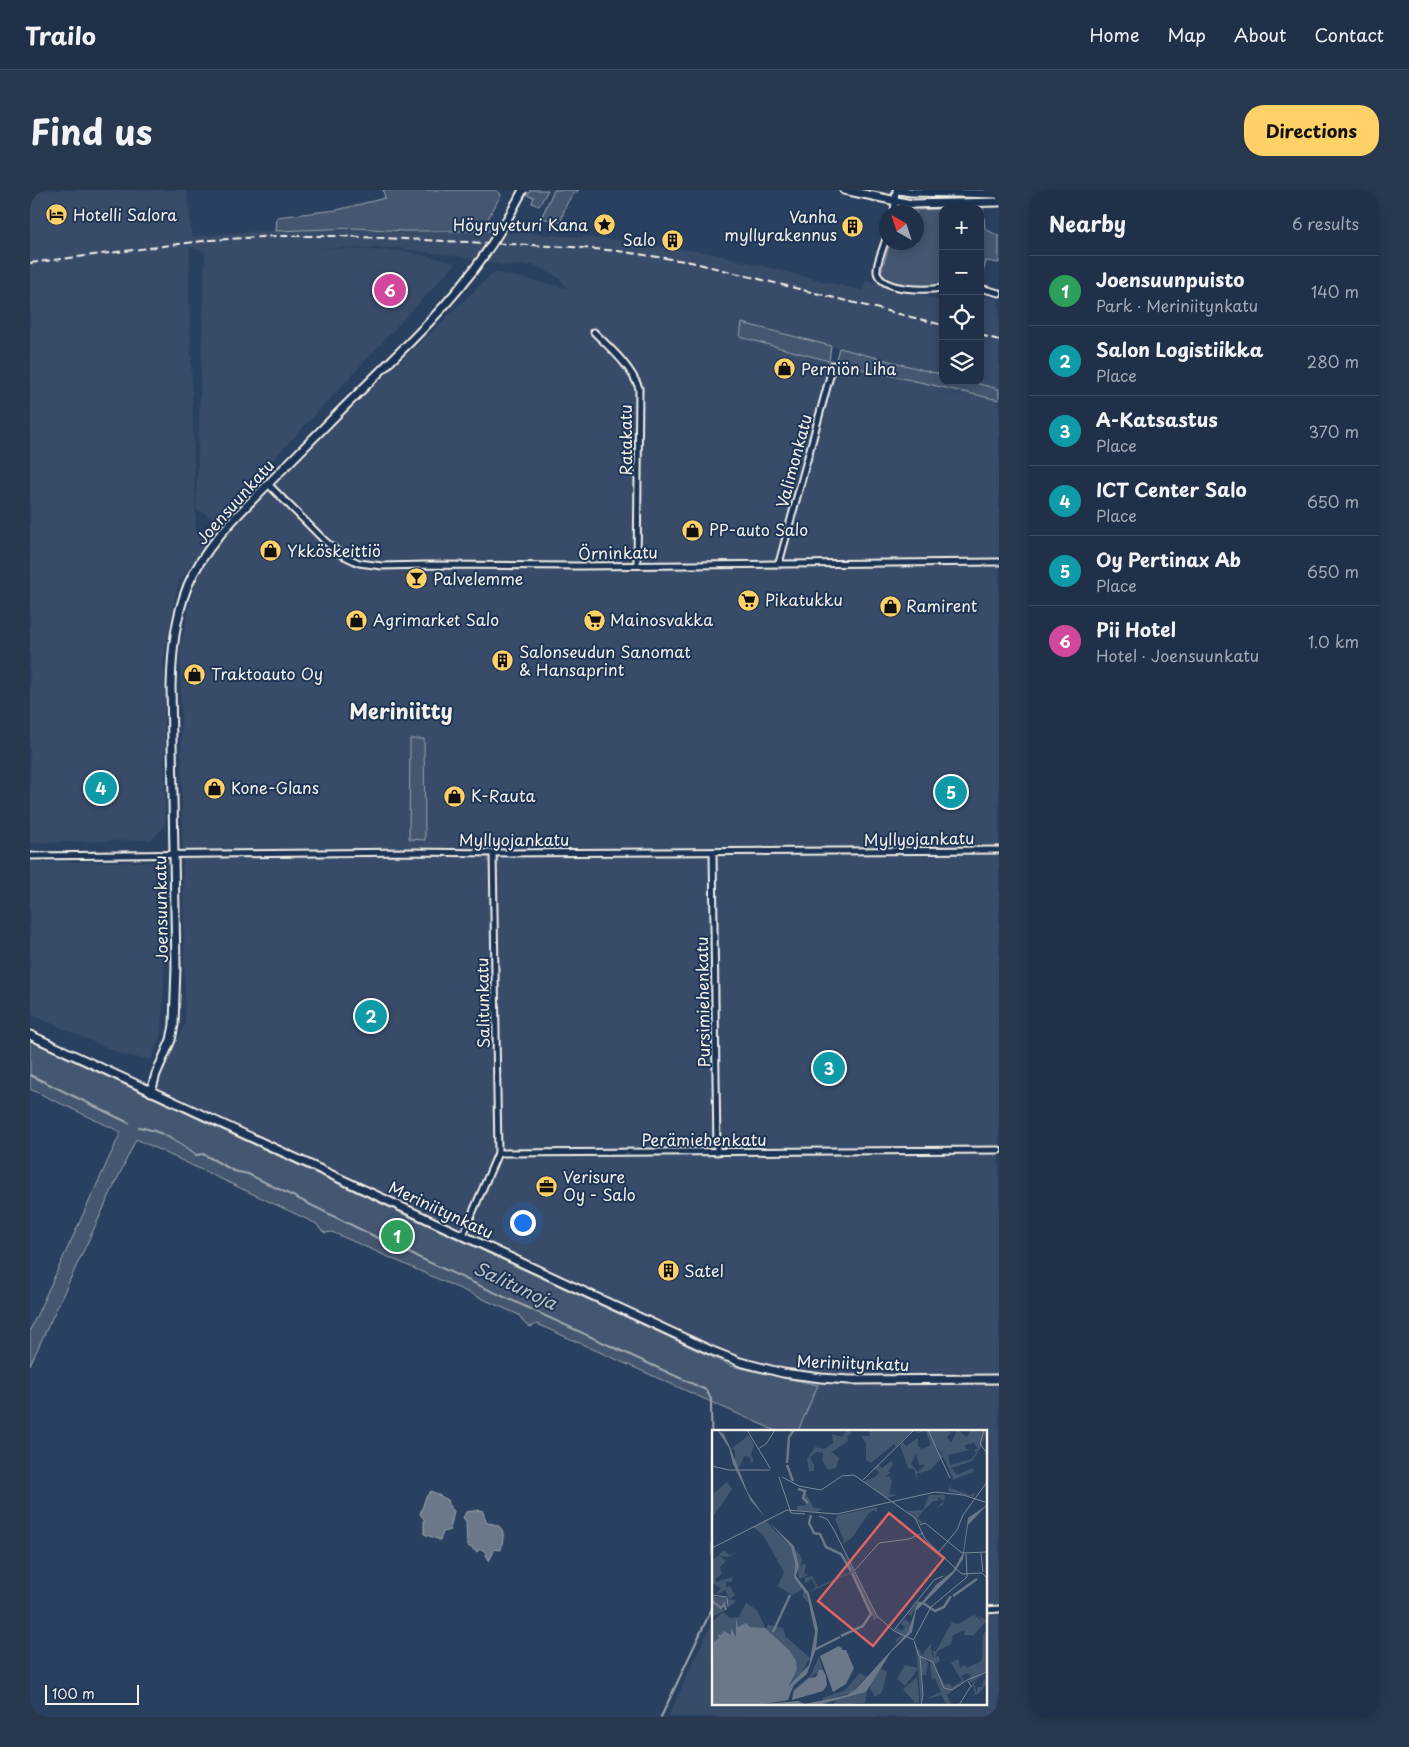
<!DOCTYPE html>
<html lang="en">
<head>
<meta charset="utf-8">
<style>
  body { margin:0; font-family:"Playpen Sans",sans-serif; background:#28384f; color:#f1f3f6 }
  .controls { position:absolute; right:15px; top:15px; display:grid; overflow:hidden; border-radius:10px; box-shadow:0 2px 8px #0003 }
  .controls button { width:45px; height:45px; display:grid; place-items:center; padding:0; border:0; border-bottom:1px solid #3d4b60; background:#203048; color:#f1f3f6; font:25px sans-serif }
  .compass { position:absolute; left:849px; top:15px; width:45px; height:45px; border-radius:50%; background:#203048; box-shadow:0 2px 8px #0003; rotate:321deg }
  .scale { position:absolute; left:15px; bottom:12px; width:94px; box-sizing:border-box; padding-left:5px; border:2px solid #f4f1e8; border-top:0; font-size:14px; line-height:18px; white-space:nowrap; color:#f4f1e8; -webkit-text-stroke:4px #1d3557; paint-order:stroke }
  .you { position:absolute; left:492px; top:1032px; width:18px; height:18px; margin:-12px; border:4px solid #fff; border-radius:50%; background:#1a73e8; box-shadow:0 0 0 8px #1a73e833 }
  .badge { display:grid; place-items:center; width:32px; height:32px; border-radius:50%; background:#ffd166; color:#fff; font-size:16px; font-weight:700 }
  .pin { position:absolute; translate:-50% -50%; border:2px solid #fff; box-shadow:0 1px 5px #0006 }
  .list { margin:0; padding:0; list-style:none }
  h2 { display:flex; justify-content:space-between; align-items:center; height:65px; margin:0; padding:0 20px; font-size:21px }
  h2 small { font-size:16px; font-weight:400; color:#a2a9b4 }
  .list li { display:grid; grid-template-columns:32px 1fr auto; gap:15px; align-items:center; box-sizing:border-box; height:70px; padding:0 20px; border-top:1px solid #3d4b60 }
  .list b { display:block; font-size:19px; white-space:nowrap }
  .list p { margin:0; font-size:16px; white-space:nowrap; color:#a2a9b4 }
  .list em { font-size:16px; font-style:normal; color:#a2a9b4 }
  .icon { flex:none; width:28px; height:28px; fill:none; stroke:currentColor; stroke-width:2; stroke-linecap:round; stroke-linejoin:round }
  .map { position:relative; flex:none; width:969px; height:1527px; overflow:hidden; border-radius:20px }
  header { display:flex; align-items:center; gap:30px; box-sizing:border-box; height:70px; padding:0 25px; background:#203048; border-bottom:1px solid #3d4b60 }
  header strong { font-size:24px }
  nav { display:flex; gap:28px; margin-inline-start:auto; font-size:18px }
  .intro { display:flex; align-items:center; justify-content:space-between; box-sizing:border-box; height:120px; padding:0 30px }
  h1 { margin:0; font-size:35px }
  .button { padding:12px 22px; border-radius:20px; background:#ffd166; color:#111; font-size:18px; font-weight:700 }
  main { display:flex; gap:30px; padding:0 30px }
  aside { flex:1; background:#203048; border-radius:20px; box-shadow:0 2px 8px #0003 }
  .map>svg:first-child { display:block }
  .built { fill:#374c69 }
  .green { fill:#445771; stroke:#9ca4ac }
  .water { fill:#6a788a; stroke:#a1a8b0 }
  .lines { fill:none; stroke-linecap:round; stroke-linejoin:round }
  .stream { stroke:#a1a8b0; stroke-width:2 }
  .street-casing { stroke:#f4f1e8; stroke-width:9 }
  .secondary-casing { stroke:#f4f1e8; stroke-width:11 }
  .street { stroke:#1d3557; stroke-width:5 }
  .secondary { stroke:#1d3557; stroke-width:7 }
  .rail { stroke:#f4f1e8; stroke-width:2; stroke-dasharray:8 4; stroke-linecap:butt }
  .secondary-bridge-casing { stroke:#f4f1e8; stroke-width:11; stroke-linecap:butt }
  .secondary-bridge { stroke:#1d3557; stroke-width:7 }
  .labels { text-anchor:middle; stroke-width:4; stroke-linejoin:round; paint-order:stroke }
  .poi-label { font-size:16px; fill:#f4f1e8; stroke:#1d3557; text-anchor:start }
  .street-label { font-size:16px; fill:#f4f1e8; stroke:#1d3557 }
  .water-label { font-size:18px; font-style:italic; fill:#bdc1c2; stroke:#1d3557 }
  .district-label { font-size:21px; font-weight:bold; fill:#f4f1e8; stroke:#1d3557 }
  .inset-river { fill:none; stroke:#6a788a; stroke-width:2.5 }
  .inset-road { fill:none; stroke:#7b8796; stroke-width:1 }
  .view { fill:#df6462; fill-opacity:0.15; stroke:#df6462; stroke-width:2.5 }
  .inset-edge { fill:none; stroke:#f4f1e8; stroke-width:2.5 }
</style>
</head>
<body>
<header>
<strong>Trailo</strong>
<nav><a>Home</a><a>Map</a><a>About</a><a>Contact</a></nav>
</header>
<div class="intro"><h1>Find us</h1><a class="button">Directions</a></div>
<main>
<div class="map">
<svg width="969" height="1527" viewBox="0 0 969 1527">
  <rect width="100%" height="100%" fill="#2a4060"/>
  <filter id="ink" filterUnits="userSpaceOnUse"><feTurbulence type="fractalNoise" baseFrequency=".02" numOctaves="2"/><feDisplacementMap in="SourceGraphic" scale="10" xChannelSelector="R" yChannelSelector="G"/><feConvolveMatrix kernelMatrix="1 2 1 2 8 2 1 2 1" color-interpolation-filters="sRGB"/></filter>
  <g filter="url(#ink)">
    <g class="built">
      <path d="M0,0H157L162,47L212,42L330,39L365,41L499,43L578,49L680,63L833,101L836,90L913,111V185L712,133L710,146L794,170L969,210V1527H638L683,1429V1513H955V1241H768L788,1195L701,1176L121,907L155,833L150,460L164,394L188,355L230,310L336,204L464,82L537,98L529,88L504,75L474,76L438,68L365,58H286L374,61L426,73L187,330L166,319L175,62L160,57L159,101L166,340L180,348L148,393L134,467L135,636L121,650L0,653Z"/>
      <path d="M950,105L969,110V199L937,191H950Z"/>
      <path d="M0,672H137L133,819L130,849L121,870L93,865L0,824Z"/>
    </g>
    <g class="green">
      <path d="M353,0H467L471,5L455,34L463,38L461,41H374L326,38L246,41L247,27L307,20L355,8Z"/>
      <path d="M500,0H518L509,16L502,13L504,7L498,6Z"/>
      <path d="M524,0H549C537,8 534,19 531,32L511,28Z"/>
      <path d="M953,18L955,39L969,46V73L956,71L951,90L950,19H915Z"/>
      <path d="M913,19V94C893,99 874,96 855,90L851,82L860,53L886,52V22H873L881,20Z"/>
      <path d="M712,133L801,156L799,171L710,147Z"/>
      <path d="M809,158L913,185V191H937L969,199V210L805,173Z"/>
      <path d="M380,549H394L395,650L379,649Z"/>
      <path d="M0,851L701,1176L788,1195L768,1241H746L507,1134L501,1137L495,1134L489,1125L302,1042L295,1043L290,1039L287,1034L106,949L0,1175V1140L91,942L0,899Z"/>
    </g>
    <g class="water">
      <path d="M401,1301L418,1310L420,1317L424,1321L420,1340L413,1342L410,1350L394,1344V1329L390,1324L396,1307Z"/>
      <path d="M452,1320L457,1333C477,1335 474,1344 471,1360L465,1359L459,1371L454,1360L450,1359L447,1362L437,1355L436,1331L433,1328L436,1322Z"/>
    </g>
    <g class="lines">
      <g class="stream">
        <path d="M0,885L99,933"/>
        <path d="M109,937C131,941 148,951 166,965L173,964L204,981L218,984L366,1057L676,1200L681,1209L683,1390"/>
        <path d="M631,1527L683,1416"/>
      </g>
      <defs>
        <g id="street">
          <path d="M864,22L866,0"/>
          <path d="M856,48C854,58 846,72 847,82C851,102 898,100 913,98"/>
          <path d="M950,98L969,103"/>
          <path d="M564,142C581,159 600,175 609,198L607,375"/>
          <path d="M238,294L295,351L312,365L329,373L352,376L397,375L550,376L969,372"/>
          <path d="M749,373L803,175"/>
          <path d="M683,662L687,962"/>
          <path d="M463,663L468,963"/>
          <path d="M0,666L381,662L463,663L969,660"/>
          <path d="M433,1045L468,963L969,960"/>
          <path d="M955,1420L969,1419"/>
        </g>
        <g id="secondary">
          <path d="M814,0L881,14L969,12"/>
          <path d="M868,0L881,2L969,4"/>
          <path d="M0,845L680,1160L710,1172L753,1183L791,1188L819,1190L969,1189"/>
          <path d="M121,902L126,884L141,850L144,835L146,777L141,496C142,461 145,428 158,395C176,353 212,321 243,289C288,243 334,197 380,152"/>
        </g>
      </defs>
      <use href="#street" class="street-casing"/>
      <use href="#secondary" class="secondary-casing"/>
      <use href="#street" class="street"/>
      <use href="#secondary" class="secondary"/>
      <g class="rail">
        <path d="M0,73L181,50L248,46H310L542,57L588,61L661,72L913,135"/>
        <path d="M950,145L969,150"/>
      </g>
      <defs>
        <path id="secondary-bridge" d="M380,152C428,104 462,61 493,0"/>
      </defs>
      <use href="#secondary-bridge" class="secondary-bridge-casing"/>
      <use href="#secondary-bridge" class="secondary-bridge"/>
    </g>
  </g>
  <defs>
    <symbol id="hotel-disc" viewBox="-11 -11 22 22"><circle r="9.5" fill="#ffd166" stroke="#1d3557"/><path d="M-6-4.5h1.5V1H6V5H4.5V3h-9V5H-6ZM-4 0a1.8 1.8 0 1 1 3.6 0ZM.5 0V-2.5h3Q6-2.5 6 0Z" fill="#111"/></symbol>
    <symbol id="sight-disc" viewBox="-11 -11 22 22"><circle r="9.5" fill="#ffd166" stroke="#1d3557"/><path d="M0-6L1.8-2.2L6-1.7L2.9 1.2L3.7 5.4L0 3.3L-3.7 5.4L-2.9 1.2L-6-1.7L-1.8-2.2Z" fill="#111"/></symbol>
    <symbol id="building-disc" viewBox="-11 -11 22 22"><circle r="9.5" fill="#ffd166" stroke="#1d3557"/><path d="M-4-6H4V6H1V3H-1V6H-4ZM-2.5-4.3h1.7v1.8h-1.7ZM.8-4.3h1.7v1.8H.8ZM-2.5-1h1.7V.8h-1.7ZM.8-1h1.7V.8H.8Z" fill="#111"/></symbol>
    <symbol id="shop-disc" viewBox="-11 -11 22 22"><circle r="9.5" fill="#ffd166" stroke="#1d3557"/><path d="M-5-2.5h2.3a2.7 3.5 0 0 1 5.4 0H5L5.5 6h-11ZM-1.5-2.5h3a1.5 2.3 0 0 0-3 0Z" fill="#111"/></symbol>
    <symbol id="bar-disc" viewBox="-11 -11 22 22"><circle r="9.5" fill="#ffd166" stroke="#1d3557"/><path d="M-6-5H6L.8 .8V4.5H3.5V6h-7V4.5H-.8V.8Z" fill="#111"/></symbol>
    <symbol id="supermarket-disc" viewBox="-11 -11 22 22"><circle r="9.5" fill="#ffd166" stroke="#1d3557"/><path d="M-6-5.5h2.5l.6 2H6L4.5 2H-2.5L-4.4-4H-6ZM-1.5 3.2a1.3 1.3 0 1 0 .1 0ZM3 3.2a1.3 1.3 0 1 0 .1 0Z" fill="#111"/></symbol>
    <symbol id="office-disc" viewBox="-11 -11 22 22"><circle r="9.5" fill="#ffd166" stroke="#1d3557"/><path d="M-6-3h4V-5.5h4V-3h4V5H-6ZM-1-4.5V-3h2v-1.5ZM-6 0V1H6V0Z" fill="#111"/></symbol>
  </defs>
  <g fill-rule="evenodd">
    <use href="#hotel-disc" x="14" y="12" width="25" height="25"/>
    <use href="#sight-disc" x="562" y="22" width="25" height="25"/>
    <use href="#building-disc" x="810" y="24" width="25" height="25"/>
    <use href="#building-disc" x="630" y="38" width="25" height="25"/>
    <use href="#shop-disc" x="742" y="166" width="25" height="25"/>
    <use href="#shop-disc" x="650" y="328" width="25" height="25"/>
    <use href="#shop-disc" x="228" y="348" width="25" height="25"/>
    <use href="#bar-disc" x="374" y="376" width="25" height="25"/>
    <use href="#supermarket-disc" x="706" y="398" width="25" height="25"/>
    <use href="#shop-disc" x="848" y="404" width="25" height="25"/>
    <use href="#shop-disc" x="314" y="418" width="25" height="25"/>
    <use href="#supermarket-disc" x="552" y="418" width="25" height="25"/>
    <use href="#building-disc" x="460" y="458" width="25" height="25"/>
    <use href="#shop-disc" x="152" y="472" width="25" height="25"/>
    <use href="#shop-disc" x="172" y="586" width="25" height="25"/>
    <use href="#shop-disc" x="412" y="594" width="25" height="25"/>
    <use href="#office-disc" x="504" y="984" width="25" height="25"/>
    <use href="#building-disc" x="626" y="1068" width="25" height="25"/>
  </g>
  <g class="labels">
    <g class="poi-label">
      <text x="43" y="31">Hotelli Salora</text>
      <text x="807" y="33" text-anchor="end">Vanha<tspan x="807" dy="18">myllyrakennus</tspan></text>
      <text x="558" y="41" text-anchor="end">Höyryveturi Kana</text>
      <text x="626" y="56" text-anchor="end">Salo</text>
      <text x="771" y="185">Perniön Liha</text>
      <text x="679" y="346">PP-auto Salo</text>
      <text x="257" y="367">Ykköskeittiö</text>
      <text x="403" y="395">Palvelemme</text>
      <text x="735" y="416">Pikatukku</text>
      <text x="876" y="422">Ramirent</text>
      <text x="343" y="436">Agrimarket Salo</text>
      <text x="580" y="436">Mainosvakka</text>
      <text x="489" y="468">Salonseudun Sanomat<tspan x="489" dy="18">&amp; Hansaprint</tspan></text>
      <text x="181" y="490">Traktoauto Oy</text>
      <text x="201" y="604">Kone-Glans</text>
      <text x="441" y="612">K-Rauta</text>
      <text x="533" y="993">Verisure<tspan x="533" dy="18">Oy - Salo</tspan></text>
      <text x="654" y="1087">Satel</text>
    </g>
    <g class="street-label">
      <text transform="translate(596 250) rotate(-90)" y="6">Ratakatu</text>
      <text transform="translate(764 271) rotate(-75)" y="6">Valimonkatu</text>
      <text transform="translate(205 312) rotate(-48)" y="6">Joensuunkatu</text>
      <text transform="translate(588 363) rotate(-1)" y="6">Örninkatu</text>
      <text transform="translate(889 649) rotate(-1)" y="6">Myllyojankatu</text>
      <text x="484" y="656">Myllyojankatu</text>
      <text transform="translate(131 719) rotate(-91)" y="6">Joensuunkatu</text>
      <text transform="translate(673 812) rotate(-91)" y="6">Pursimiehenkatu</text>
      <text transform="translate(453 813) rotate(-91)" y="6">Salitunkatu</text>
      <text x="674" y="956">Perämiehenkatu</text>
      <text transform="translate(411 1020) rotate(25)" y="6">Meriniitynkatu</text>
      <text transform="translate(823 1173) rotate(2)" y="6">Meriniitynkatu</text>
    </g>
    <g class="water-label">
      <text transform="translate(485 1096) rotate(25)" y="6">Salitunoja</text>
    </g>
    <g class="district-label">
      <text x="371" y="529">Meriniitty</text>
    </g>
  </g>
  <g transform="translate(682 1240)">
    <rect width="275" height="275" fill="#2a4060"/>
    <path d="M135,0L140,3L135,6L136,11L120,22L127,28L124,38L116,40L110,30L111,23L105,22L98,27L102,35V41H97L95,29L103,17L112,19L121,13L120,4L130,7ZM157,0H201L184,17L182,14L159,33L154,30V13L149,6H158ZM211,0H235L239,3L235,7L239,13L245,0L255,7L258,0H275L269,17L260,31L240,38L245,45L261,38L262,42L240,50L238,58L258,65L263,63L262,67L236,61L241,48L229,22L222,14L231,27L218,40L204,44L206,51L203,45V40L196,38L188,15L191,12L194,16L206,8V16L210,19L219,15L213,0L207,3H203ZM262,13L266,19H262L264,23L259,29L238,35L236,25L258,20L254,19L253,15ZM204,24L207,35H213L206,42L199,34ZM37,5L42,15L39,25L42,31L39,33L38,27L32,26L27,38L23,32V20L19,19ZM179,31L181,34L176,41L179,43L173,46L178,47L180,52L177,64L185,65L174,68L152,51L163,47L167,42L162,38L166,34L170,38ZM15,52L20,59L0,88V65ZM92,60L101,77L110,79L105,82L85,80V76L94,75ZM217,65H233L231,75L224,78L232,71L226,67V71H221L211,81L206,88L211,93L208,94L195,81L211,80ZM165,77V82L161,80L156,84L140,108L130,114L132,111L123,89L126,85ZM53,90L79,117L83,131L82,149L93,160L97,173L91,167V159L80,165L66,156L72,142L51,105L41,97ZM83,119L90,128L89,137L92,133L94,136L92,143L97,145L87,149ZM12,120L17,125L25,123L16,127L8,126L14,131L8,137L10,144L3,149L4,152L20,147V152H14V157L18,156L23,165L18,169L24,171L18,176L10,173L8,177L13,181L1,186L0,166L5,167L10,166L18,170L13,160L3,166L9,158L0,153V131ZM132,122L166,188L162,190L139,143L96,163L104,157L100,149L93,153V148L100,146L106,157L138,142ZM206,171L209,173L200,184L197,201L185,212L183,210L189,206L183,200L184,197L190,201L193,197L189,194L192,189L198,193L200,186L196,184ZM34,173L45,180L54,199L56,195L71,198L74,207L98,228L74,271L0,275V192L11,182L18,188L27,187ZM262,185L271,192L266,186L275,190L262,205H252L253,200L241,205L239,214L226,221L223,227L227,226L228,231L222,235L233,255L237,253L240,257L250,251L239,233L246,229L248,238L253,235L255,238L265,233L268,237L266,233L270,230L271,205L275,199L274,241L270,244L275,254L267,263L259,267L263,264L261,256L257,260L261,253L268,249L262,254L265,263V257H270L272,249L270,245L259,253L256,248L259,246L257,242L258,246L255,243L249,246L252,251L235,265L239,275H235L229,265L219,268H215L229,262L223,248L220,250L218,231L211,226L213,220L220,213L218,220H220V226L222,229L221,221H224L240,192L246,194ZM203,214L216,233L214,245H209L211,267L209,275L206,239L193,256L185,249L193,235L206,238ZM107,226L111,240L97,248L80,270L81,260L99,245ZM168,238L175,242L170,262L163,267L158,258L159,250ZM148,243L154,247L140,263L112,270L110,268L132,261ZM205,247L207,266V272L203,273L191,259ZM155,262L153,273L121,275L124,270Z" fill="#445771" fill-rule="evenodd"/>
    <path d="M5,0L12,4L18,17L36,63L55,90L82,116L87,136L84,146L97,163L106,199L104,219L95,244L81,256L76,270L52,274L86,271L93,274L135,265L144,259L196,202L206,172H210L225,154L241,141L251,123L256,88L275,75L256,95L251,129L242,143L204,181L200,202L179,222L154,262L106,275H0L2,212L7,208L6,204L9,205L12,201L19,205V198L24,207V188L26,197L34,193L38,197L53,198L77,220L84,231L85,240L76,257L97,235L103,202L95,165L82,148L83,133L79,117L39,71L21,34L17,18ZM130,215V220H134L142,238L134,254L121,262L108,226L127,216L129,218ZM107,240H111L114,246L115,255L111,261L80,270L82,261L97,248L104,247Z" fill="#6a788a"/>
    <path class="inset-river" d="M75,33L77,7L82,0M75,35L81,51M86,59L93,61L91,68L96,73M99,85L97,93L102,103L108,104L114,117L129,124L139,141M241,166L265,149M0,171L9,178L12,174L14,180M211,173L223,181L232,177L239,166M61,202L78,165M129,206L151,196L159,184L140,143M102,220L128,207"/>
    <path class="inset-road" d="M35,0L58,38M216,0L238,48M272,0L268,14L275,23M46,19L54,14L63,0M0,36L17,40H58M67,47L79,83L93,84M70,47L87,56L109,60L130,46L142,45L203,88L213,109L243,138M151,50L202,0M107,86L115,89L122,100L165,186L182,201L202,210M208,95L213,93L250,123L275,122M0,118L75,80L125,84L223,62L251,65L273,72M226,123L245,100L251,85L275,52M269,123L271,142M242,137L250,144L270,143L275,148M143,140L167,113L197,109L211,103M0,165L15,167L16,177M182,200L222,150L231,146M275,208V245M202,209L219,177L255,147L254,124M202,211L207,226L221,232L232,258L240,260L255,250M208,227L211,265L209,275M255,250L275,242M247,275L259,256L256,251"/>
    <path class="view" d="M177,83L232,128L161,216L106,171Z"/>
    <rect width="275" height="275" class="inset-edge"/>
  </g>
</svg>
<div class="controls">
<button>+</button>
<button>−</button>
<button><svg class="icon" aria-label="locate" viewBox="0 0 24 24"><circle cx="12" cy="12" r="6"/><path d="M12 2v4M12 18v4M2 12h4M18 12h4"/></svg></button>
<button><svg class="icon" aria-label="layers" viewBox="0 0 24 24"><path d="M12 4l9 5-9 5-9-5zM3 14l9 5 9-5"/></svg></button>
</div>
<svg class="compass" viewBox="-18 -18 36 36"><path d="M0-13l5 13h-10z" fill="#e53935"/><path d="M0 13l5-13h-10z" fill="#a2a9b4"/></svg>
<div class="scale">100 m</div>
<div class="you"></div>
<div class="pin badge" style="left:367px;top:1046px;background:#2e9e5b">1</div>
<div class="pin badge" style="left:341px;top:826px;background:#0f9aa8">2</div>
<div class="pin badge" style="left:799px;top:878px;background:#0f9aa8">3</div>
<div class="pin badge" style="left:71px;top:598px;background:#0f9aa8">4</div>
<div class="pin badge" style="left:921px;top:602px;background:#0f9aa8">5</div>
<div class="pin badge" style="left:360px;top:100px;background:#d1479c">6</div>
</div>
<aside>
<h2>Nearby<small>6 results</small></h2>
<ul class="list">
<li><span class="badge" style="background:#2e9e5b">1</span><div><b>Joensuunpuisto</b><p>Park · Meriniitynkatu</p></div><em>140 m</em></li>
<li><span class="badge" style="background:#0f9aa8">2</span><div><b>Salon Logistiikka</b><p>Place</p></div><em>280 m</em></li>
<li><span class="badge" style="background:#0f9aa8">3</span><div><b>A-Katsastus</b><p>Place</p></div><em>370 m</em></li>
<li><span class="badge" style="background:#0f9aa8">4</span><div><b>ICT Center Salo</b><p>Place</p></div><em>650 m</em></li>
<li><span class="badge" style="background:#0f9aa8">5</span><div><b>Oy Pertinax Ab</b><p>Place</p></div><em>650 m</em></li>
<li><span class="badge" style="background:#d1479c">6</span><div><b>Pii Hotel</b><p>Hotel · Joensuunkatu</p></div><em>1.0 km</em></li>
</ul>
</aside>
</main>
</body>
</html>
